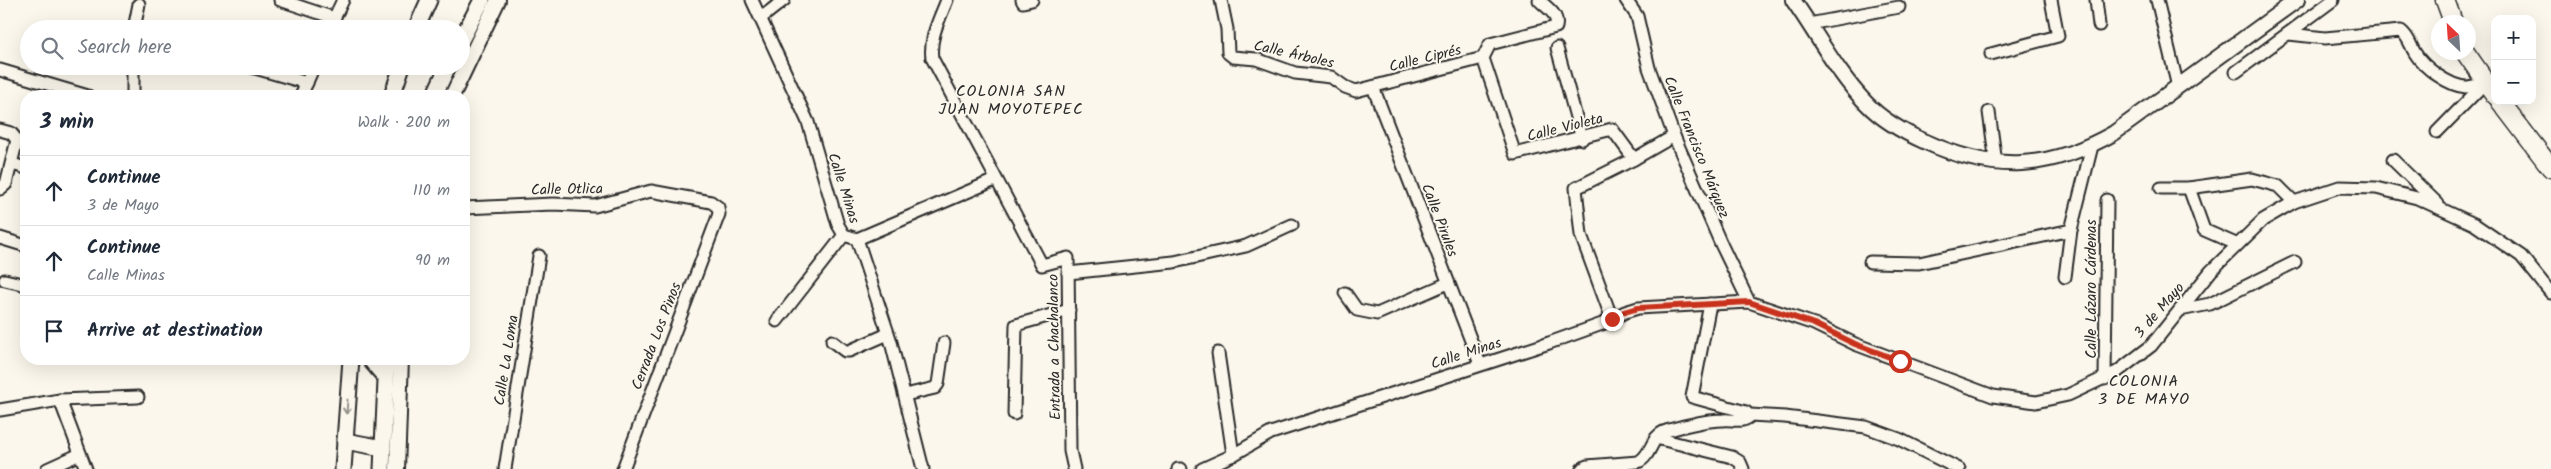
<!DOCTYPE html>
<html lang="en">
<head>
<meta charset="utf-8">
<style>
  body { margin:0; font-family:Kalam,sans-serif; background:#f6f6f7; color:#1f2937 }
  .controls { position:absolute; right:15px; top:15px; display:grid; overflow:hidden; border-radius:10px; box-shadow:0 5px 20px #0002 }
  .controls button { width:45px; height:45px; display:grid; place-items:center; padding:0; border:0; border-bottom:1px solid #e0e1e3; background:#fff; color:#1f2937; font:25px sans-serif }
  .compass { position:absolute; left:2431px; top:15px; width:45px; height:45px; border-radius:50%; background:#fff; box-shadow:0 5px 20px #0002; rotate:335deg }
  .stop { position:absolute; width:15px; height:15px; margin:-11px; border:4px solid #c8321e; border-radius:50%; background:#fff }
  .stop.end { background:#c8321e; border-color:#fff; box-shadow:0 1px 5px #0008 }
  .list { margin:0; padding:0; list-style:none }
  h2 { display:flex; justify-content:space-between; align-items:center; height:65px; margin:0; padding:0 20px; font-size:21px }
  h2 small { font-size:16px; font-weight:400; color:#747a83 }
  .list li { display:grid; grid-template-columns:32px 1fr auto; gap:15px; align-items:center; box-sizing:border-box; height:70px; padding:0 20px; border-top:1px solid #e0e1e3 }
  .list b { display:block; font-size:19px; white-space:nowrap }
  .list p { margin:0; font-size:16px; white-space:nowrap; color:#747a83 }
  .list em { font-size:16px; font-style:normal; color:#747a83 }
  .icon { flex:none; width:28px; height:28px; fill:none; stroke:currentColor; stroke-width:2; stroke-linecap:round; stroke-linejoin:round }
  .map { position:relative; flex:none; width:2551px; height:469px; overflow:hidden }
  .search { position:absolute; background:#fff; box-shadow:0 5px 20px #0002; left:20px; top:20px; width:450px; height:55px; display:flex; align-items:center; gap:12px; box-sizing:border-box; padding:0 18px; border-radius:28px; color:#747a83; font-size:19px }
  .panel { position:absolute; background:#fff; box-shadow:0 5px 20px #0002; left:20px; top:90px; width:450px; height:275px; border-radius:20px }
  .map>svg:first-child { display:block }
  .lines { fill:none; stroke-linecap:round; stroke-linejoin:round }
  .minor-casing { stroke:#2b2b2b; stroke-width:15 }
  .tertiary-casing { stroke:#2b2b2b; stroke-width:18 }
  .secondary-casing { stroke:#2b2b2b; stroke-width:19 }
  .primary-casing { stroke:#2b2b2b; stroke-width:21 }
  .minor { stroke:#fbf7ec; stroke-width:11 }
  .tertiary { stroke:#fbf7ec; stroke-width:14 }
  .secondary { stroke:#fbf7ec; stroke-width:15 }
  .primary { stroke:#fbf7ec; stroke-width:18 }
  .oneway { stroke:#93918c }
  .route { stroke:#c8321e; stroke-width:6 }
  .labels { text-anchor:middle; stroke-width:4; stroke-linejoin:round; paint-order:stroke }
  .street-label { font-size:15px; fill:#2b2b2b; stroke:#fbf7ec }
  .neighbourhood-label { font-size:16px; letter-spacing:1px; fill:#2b2b2b; stroke:#fbf7ec }
</style>
</head>
<body>
<div class="map">
<svg width="2551" height="469" viewBox="0 0 2551 469">
  <rect width="100%" height="100%" fill="#fbf7ec"/>
  <filter id="ink" filterUnits="userSpaceOnUse"><feTurbulence type="fractalNoise" baseFrequency=".02" numOctaves="2"/><feDisplacementMap in="SourceGraphic" scale="10" xChannelSelector="R" yChannelSelector="G"/><feConvolveMatrix kernelMatrix="1 2 1 2 8 2 1 2 1" color-interpolation-filters="sRGB"/></filter>
  <g filter="url(#ink)">
    <g class="lines">
      <defs>
        <g id="minor">
          <path d="M280,0L334,18"/>
          <path d="M752,0L808,122L838,225L844,235L857,239L891,342L923,469"/>
          <path d="M947,0C940,18 929,38 932,58L1042,265L1068,258L1070,451L1074,469"/>
          <path d="M1022,0L1023,2L1032,0"/>
          <path d="M1221,0L1227,29L1228,53L1233,57L1256,59L1295,73L1331,77L1345,87L1356,91L1483,58"/>
          <path d="M1626,0L1637,16L1649,68L1674,136L1721,244L1749,302"/>
          <path d="M2096,0L2099,25"/>
          <path d="M2157,0L2178,87"/>
          <path d="M761,18L784,0"/>
          <path d="M1809,24L1899,7"/>
          <path d="M134,29L139,4"/>
          <path d="M329,29L343,0"/>
          <path d="M2289,34L2325,38L2401,31C2409,37 2410,45 2415,53C2424,68 2449,86 2466,87C2472,87 2479,84 2485,83"/>
          <path d="M1557,48L1582,139"/>
          <path d="M1991,54L2058,36L2051,0"/>
          <path d="M1483,58L1515,154L1612,129L1634,159L1674,136"/>
          <path d="M1483,58L1490,44L1556,27C1559,14 1547,8 1539,0"/>
          <path d="M248,66L307,83"/>
          <path d="M0,70L88,96"/>
          <path d="M2236,72L2333,0"/>
          <path d="M1373,87L1480,364"/>
          <path d="M133,96V66"/>
          <path d="M301,96L314,66"/>
          <path d="M1989,112L1996,163"/>
          <path d="M0,130L11,133L17,140L6,184L0,189"/>
          <path d="M2437,132L2485,83"/>
          <path d="M2393,160L2438,204"/>
          <path d="M12,164L26,168"/>
          <path d="M2161,188H2189L2252,179L2278,186L2294,202"/>
          <path d="M2189,188L2204,230L2236,244"/>
          <path d="M464,208L553,204L595,206L651,191L711,202L718,207L719,214L623,469"/>
          <path d="M0,238L26,246"/>
          <path d="M857,239L995,180"/>
          <path d="M1870,262L1919,263L2071,230L2092,146"/>
          <path d="M1068,273L1174,262L1246,246L1292,225"/>
          <path d="M2065,277L2071,230"/>
          <path d="M5,280L26,285"/>
          <path d="M1345,293L1357,310L1377,314L1448,283"/>
          <path d="M2180,310L2210,304L2295,262"/>
          <path d="M1612,319L1581,235L1576,188L1634,159"/>
          <path d="M777,321L844,235"/>
          <path d="M832,341L845,351H849L888,334"/>
          <path d="M1218,353L1233,455"/>
          <path d="M367,359L386,381"/>
          <path d="M2105,379L2107,200"/>
          <path d="M905,395L935,388L938,384L944,343"/>
          <path d="M60,400L138,397"/>
          <path d="M0,410L60,400L86,469"/>
          <path d="M1014,414L1016,325L1069,310"/>
          <path d="M1750,415L1785,417L1866,427L1899,439L1959,469"/>
          <path d="M1656,438L1732,457L1740,462L1743,469"/>
          <path d="M47,469L80,454"/>
          <path d="M505,469L539,256"/>
          <path d="M1178,469H1181"/>
          <path d="M1202,469L1233,455L1271,433L1549,343L1602,324L1625,312L1638,308L1749,302L1814,324L1855,344L1993,396L2036,402L2068,395L2117,372L2151,346L2211,271L2263,220L2294,202L2339,187L2376,188L2417,198L2474,224L2521,256L2551,293"/>
          <path d="M1582,469L1587,466L1638,462C1652,456 1651,435 1666,431C1683,426 1705,420 1723,420C1732,419 1742,423 1749,417L1746,412L1692,397L1710,304"/>
        </g>
        <g id="tertiary">
          <path d="M1793,0C1817,34 1837,73 1866,103C1883,121 1903,132 1926,142C1994,173 2049,170 2114,133L2297,0"/>
          <path d="M452,96L498,0"/>
          <path d="M397,469L401,359"/>
        </g>
        <g id="secondary">
          <path d="M416,29L429,0"/>
          <path d="M461,40L482,0"/>
          <path d="M392,96L402,66"/>
          <path d="M434,96L448,66"/>
          <path d="M345,441L383,448"/>
          <path d="M343,469L351,359"/>
          <path d="M382,469L387,359"/>
        </g>
        <g id="primary">
          <path d="M2445,0L2453,22"/>
          <path d="M2465,52L2495,95"/>
          <path d="M2500,101L2551,168"/>
        </g>
      </defs>
      <use href="#minor" class="minor-casing"/>
      <use href="#tertiary" class="tertiary-casing"/>
      <use href="#secondary" class="secondary-casing"/>
      <use href="#primary" class="primary-casing"/>
      <use href="#minor" class="minor"/>
      <use href="#tertiary" class="tertiary"/>
      <use href="#secondary" class="secondary"/>
      <use href="#primary" class="primary"/>
    </g>
    <defs><path id="oneway-shaft" d="M-6 0H5M1.5-3L5.5 0L1.5 3" fill="none" stroke-width="1.6" stroke-linecap="round" stroke-linejoin="round" transform="scale(1.25)"/></defs>
    <use class="oneway" href="#oneway-shaft" transform="translate(347 407) rotate(94)"/>
  </g>
  <g class="lines" filter="url(#ink)">
    <path class="route" d="M1612,319L1624,312L1638,308L1749,302L1814,324L1855,344L1900,361"/>
  </g>
  <g class="labels">
    <g class="street-label">
      <text transform="translate(1294 54) rotate(13)" y="5">Calle Árboles</text>
      <text transform="translate(1425 58) rotate(-14)" y="5">Calle Ciprés</text>
      <text transform="translate(1565 127) rotate(-14)" y="5">Calle Violeta</text>
      <text transform="translate(1697 147) rotate(68)" y="5">Calle Francisco Márquez</text>
      <text transform="translate(844 188) rotate(72)" y="5">Calle Minas</text>
      <text transform="translate(567 189) rotate(-1)" y="5">Calle Otlica</text>
      <text transform="translate(1440 220) rotate(69)" y="5">Calle Pirules</text>
      <text transform="translate(2091 289) rotate(-90)" y="5">Calle Lázaro Cárdenas</text>
      <text transform="translate(2159 310) rotate(-49)" y="5">3 de Mayo</text>
      <text transform="translate(656 336) rotate(-69)" y="5">Cerrada Los Pinos</text>
      <text transform="translate(1054 347) rotate(-91)" y="5">Entrada a Chachalanco</text>
      <text transform="translate(1466 353) rotate(-18)" y="5">Calle Minas</text>
      <text transform="translate(506 360) rotate(-81)" y="5">Calle La Loma</text>
    </g>
    <g class="neighbourhood-label">
      <text x="1011" y="96">COLONIA SAN<tspan x="1011" dy="18">JUAN MOYOTEPEC</tspan></text>
      <text x="2144" y="386">COLONIA<tspan x="2144" dy="18">3 DE MAYO</tspan></text>
    </g>
  </g>
</svg>
<div class="controls">
<button>+</button>
<button>−</button>
</div>
<svg class="compass" viewBox="-18 -18 36 36"><path d="M0-13l5 13h-10z" fill="#e53935"/><path d="M0 13l5-13h-10z" fill="#747a83"/></svg>
<div class="stop" style="left:1900px;top:361px"></div>
<div class="stop end" style="left:1612px;top:319px"></div>
<div class="search"><svg class="icon" aria-label="search" viewBox="0 0 24 24"><circle cx="10" cy="10" r="6"/><path d="M15 15l6 6"/></svg>Search here</div>
<section class="panel">
<h2>3 min<small>Walk · 200 m</small></h2>
<ul class="list">
<li><svg class="icon" aria-label="ahead" viewBox="0 0 24 24"><path d="M12 20V5M6 11l6-6 6 6"/></svg><div><b>Continue</b><p>3 de Mayo</p></div><em>110 m</em></li>
<li><svg class="icon" aria-label="ahead" viewBox="0 0 24 24"><path d="M12 20V5M6 11l6-6 6 6"/></svg><div><b>Continue</b><p>Calle Minas</p></div><em>90 m</em></li>
<li><svg class="icon" aria-label="arrive" viewBox="0 0 24 24"><path d="M6 21V4h12l-3 4 3 4H6"/></svg><div><b>Arrive at destination</b></div></li>
</ul>
</section>
</div>
</body>
</html>
